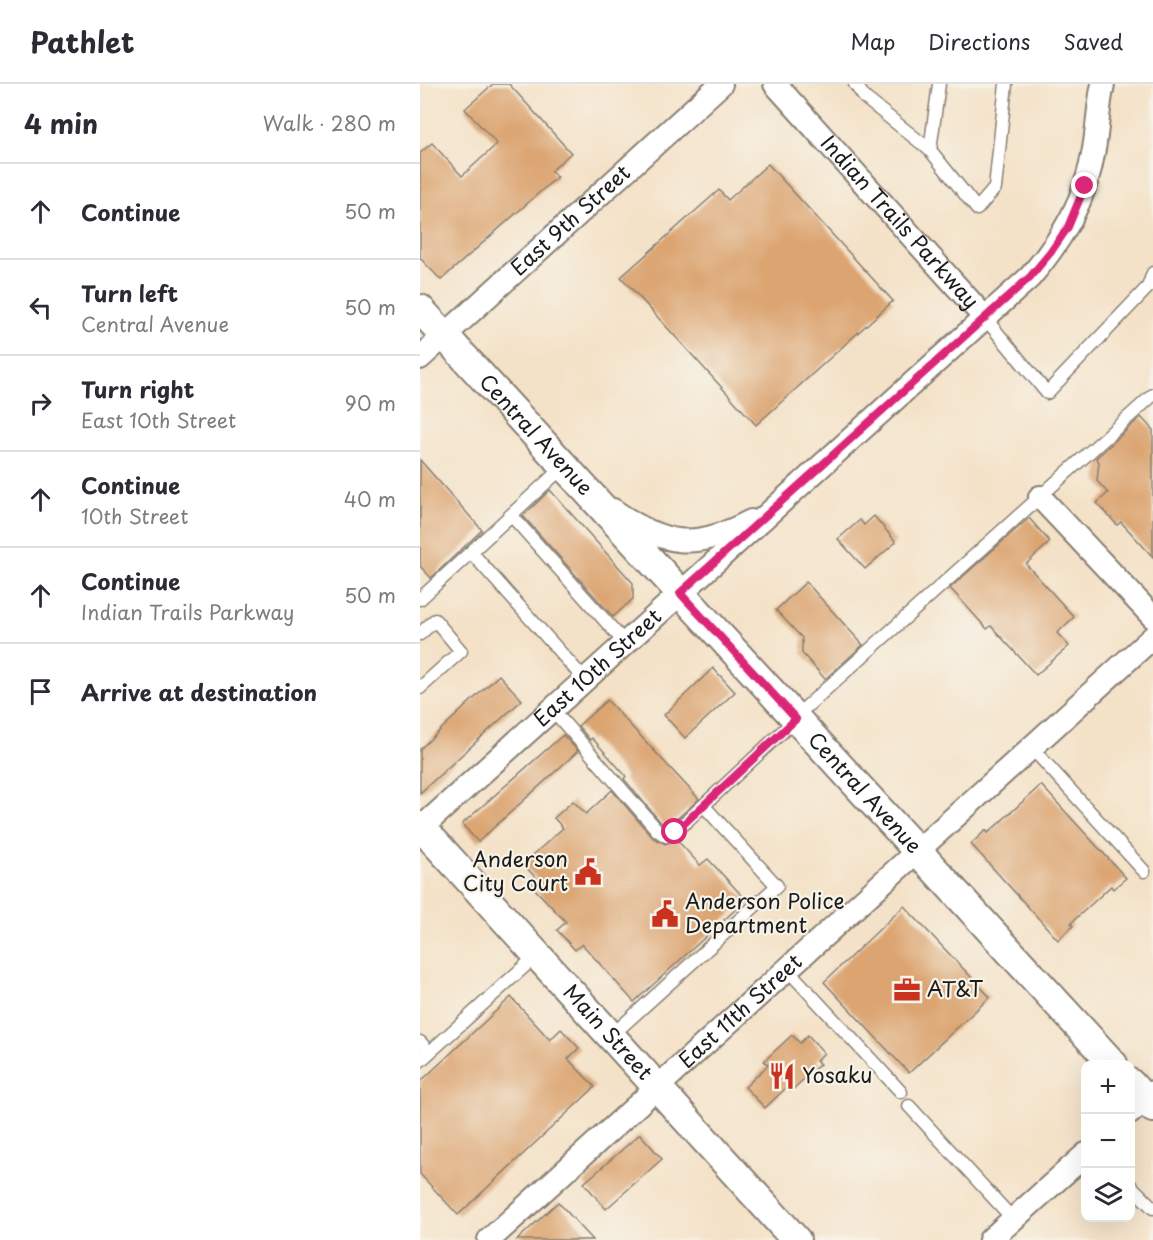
<!DOCTYPE html>
<html lang="en">
<head>
<meta charset="utf-8">
<style>
  body { margin:0; font-family:"Playpen Sans",sans-serif; background:#f7f7f7; color:#2b2b33 }
  .controls { position:absolute; right:18px; bottom:18px; display:grid; overflow:hidden; border-radius:12px; box-shadow:0 6px 24px #0002 }
  .controls button { width:54px; height:54px; display:grid; place-items:center; padding:0; border:0; border-bottom:2px solid #e1e1e2; background:#fff; color:#2b2b33; font:30px sans-serif }
  .stop { position:absolute; width:18px; height:18px; margin:-14px; border:4px solid #db2777; border-radius:50%; background:#fff }
  .stop.end { background:#db2777; border-color:#fff; box-shadow:0 2px 6px #0008 }
  .list { margin:0; padding:0; list-style:none }
  h2 { display:flex; justify-content:space-between; align-items:center; height:78px; margin:0; padding:0 24px; font-size:26px }
  h2 small { font-size:20px; font-weight:400; color:#7c7c81 }
  .list li { display:grid; grid-template-columns:39px 1fr auto; gap:18px; align-items:center; box-sizing:border-box; height:96px; padding:0 24px; border-top:2px solid #e1e1e2 }
  .list b { display:block; font-size:22px; white-space:nowrap }
  .list p { margin:0; font-size:20px; white-space:nowrap; color:#7c7c81 }
  .list em { font-size:20px; font-style:normal; color:#7c7c81 }
  .icon { flex:none; width:33px; height:33px; fill:none; stroke:currentColor; stroke-width:2; stroke-linecap:round; stroke-linejoin:round }
  .map { position:relative; flex:none; width:733px; height:1156px; overflow:hidden }
  header { display:flex; align-items:center; gap:36px; box-sizing:border-box; height:84px; padding:0 30px; background:#fff; border-bottom:2px solid #e1e1e2 }
  header strong { font-size:28px }
  nav { display:flex; gap:33px; margin-inline-start:auto; font-size:21px }
  main { display:flex }
  aside { flex:1; background:#fff }
  .map>svg:first-child { display:block }
  .building { fill:#dba471 }
  .lines { fill:none; stroke-linecap:round; stroke-linejoin:round }
  .service-casing { stroke:#887f72; stroke-width:15 }
  .minor-casing { stroke:#887f72; stroke-width:26 }
  .tertiary-casing { stroke:#887f72; stroke-width:32 }
  .service { stroke:#fff; stroke-width:12 }
  .minor { stroke:#fff; stroke-width:22 }
  .tertiary { stroke:#fff; stroke-width:28 }
  .route { stroke:#db2777; stroke-width:8 }
  .labels { text-anchor:middle; stroke-width:4.5; stroke-linejoin:round; paint-order:stroke }
  .street-label { font-size:21px; fill:#1c1c1c; stroke:#f7f3e8 }
  .poi-label { font-size:21px; fill:#1c1c1c; stroke:#f7f3e8; text-anchor:start }
</style>
</head>
<body>
<header>
<strong>Pathlet</strong>
<nav><a>Map</a><a>Directions</a><a>Saved</a></nav>
</header>
<main>
<aside>
<h2>4 min<small>Walk · 280 m</small></h2>
<ul class="list">
<li><svg class="icon" aria-label="ahead" viewBox="0 0 24 24"><path d="M12 20V5M6 11l6-6 6 6"/></svg><div><b>Continue</b></div><em>50 m</em></li>
<li><svg class="icon" aria-label="left" viewBox="0 0 24 24"><path d="M17 20v-9H6M10 6l-5 5 5 5"/></svg><div><b>Turn left</b><p>Central Avenue</p></div><em>50 m</em></li>
<li><svg class="icon" aria-label="right" viewBox="0 0 24 24"><path d="M7 20v-9h11M14 6l5 5-5 5"/></svg><div><b>Turn right</b><p>East 10th Street</p></div><em>90 m</em></li>
<li><svg class="icon" aria-label="ahead" viewBox="0 0 24 24"><path d="M12 20V5M6 11l6-6 6 6"/></svg><div><b>Continue</b><p>10th Street</p></div><em>40 m</em></li>
<li><svg class="icon" aria-label="ahead" viewBox="0 0 24 24"><path d="M12 20V5M6 11l6-6 6 6"/></svg><div><b>Continue</b><p>Indian Trails Parkway</p></div><em>50 m</em></li>
<li><svg class="icon" aria-label="arrive" viewBox="0 0 24 24"><path d="M6 21V4h12l-3 4 3 4H6"/></svg><div><b>Arrive at destination</b></div></li>
</ul>
</aside>
<div class="map">
<svg width="733" height="1156" viewBox="0 0 733 1156">
  <rect width="100%" height="100%" fill="#f7f3e8"/>
  <filter id="ink" filterUnits="userSpaceOnUse"><feTurbulence type="fractalNoise" baseFrequency=".0167" numOctaves="2"/><feDisplacementMap in="SourceGraphic" scale="12" xChannelSelector="R" yChannelSelector="G"/><feConvolveMatrix kernelMatrix="1 2 1 2 8 2 1 2 1" color-interpolation-filters="sRGB"/></filter>
  <filter id="wash" filterUnits="userSpaceOnUse"><feTurbulence type="fractalNoise" baseFrequency=".008" numOctaves="4" result="noise"/><feDisplacementMap in="SourceGraphic" scale="24" xChannelSelector="R" yChannelSelector="G"/><feGaussianBlur stdDeviation="1.35" result="paint"/><feColorMatrix in="noise" values="0 0 0 0 0 0 0 0 0 0 0 0 0 0 0 0 0 1.4 0 .05"/><feComposite in="paint" operator="in"/></filter>
  <g filter="url(#wash)">
    <rect width="100%" height="100%" fill="#f4e2c8"/>
    <g id="blocks">
      <g class="building">
        <path d="M73,0H89L151,69L131,87L137,93L21,196L0,174V69L12,59L42,92L77,60L45,25Z"/>
        <path d="M348,80L473,217L336,341L201,193L299,106L308,116Z"/>
        <path d="M721,333L733,346V473L701,438L697,441L677,419L688,409L677,397L679,378L676,374Z"/>
        <path d="M0,376L62,446L11,494L0,482Z"/>
        <path d="M130,406L213,499V515L193,533L103,432Z"/>
        <path d="M454,432L476,458L445,485L418,455L440,436L444,441Z"/>
        <path d="M609,434L630,458L606,480L654,533L637,549L649,562L616,591L571,542L567,545L530,504Z"/>
        <path d="M386,498L443,561L405,595L382,569V554L356,526Z"/>
        <path d="M293,584L315,608L265,654L244,631Z"/>
        <path d="M79,591L102,616L0,709V665Z"/>
        <path d="M187,616L279,715L250,741L247,743L243,741L204,695L206,692L172,654L170,656L158,642Z"/>
        <path d="M143,651L158,667L58,758L42,740Z"/>
        <path d="M621,701L706,794L693,805L691,802L651,839L653,842L638,856L551,760L566,746L568,749Z"/>
        <path d="M192,706L233,754L245,760L257,756L280,781L288,775L326,816L214,918L162,860L155,866L137,846L146,838L111,801L117,795L103,780L143,744L134,734L153,717L166,730Z"/>
        <path d="M484,822L570,913L489,989L404,898Z"/>
        <path d="M91,913L130,956L141,945L159,964L148,975L175,1003L38,1131L0,1090V998Z"/>
        <path d="M372,951L380,959L388,951L404,969L396,977L400,980L371,1007L368,1002L345,1024L325,1003L348,981L344,977Z"/>
        <path d="M220,1050L242,1075L186,1125L164,1099Z"/>
        <path d="M138,1118L173,1156H97Z"/>
      </g>
    </g>
  </g>
  <g filter="url(#ink)">
    <use href="#blocks" fill-opacity="0" stroke="#887f72" stroke-width="1.5"/>
    <g class="lines">
      <defs>
        <g id="service">
          <path d="M435,0L445,14L510,66L557,125L575,104L586,0"/>
          <path d="M510,66L519,0"/>
          <path d="M565,234L627,309L728,203L733,189"/>
          <path d="M91,431L205,559"/>
          <path d="M51,468L165,596"/>
          <path d="M0,515L143,383"/>
          <path d="M0,550L15,536L41,567L0,604"/>
          <path d="M132,625L238,747L246,752L255,748L376,635"/>
          <path d="M375,633L733,311"/>
          <path d="M611,663L724,787"/>
          <path d="M367,885L481,1008"/>
          <path d="M191,952L357,802L284,722"/>
          <path d="M0,958L9,968"/>
          <path d="M0,977L117,871"/>
          <path d="M489,1022L593,1135"/>
          <path d="M710,1101L733,1124"/>
        </g>
        <g id="minor">
          <path id="s1" d="M355,0L565,234"/>
          <path id="s2" d="M0,274L301,0"/>
          <path d="M620,413L733,533"/>
          <path d="M193,426C244,462 274,467 331,437"/>
          <path id="s3" d="M0,745L610,193C643,154 666,116 674,65C678,43 678,22 683,0"/>
          <path d="M710,1029L733,1008"/>
          <path id="s4" d="M69,1156L733,553"/>
          <path d="M570,1156L666,1070"/>
        </g>
        <g id="tertiary">
          <path id="s5" d="M0,225L693,980"/>
          <path id="s6" d="M0,742L376,1156"/>
          <path d="M710,999L733,1024"/>
        </g>
      </defs>
      <use href="#service" class="service-casing"/>
      <use href="#minor" class="minor-casing"/>
      <use href="#tertiary" class="tertiary-casing"/>
      <use href="#service" class="service"/>
      <use href="#minor" class="minor"/>
      <use href="#tertiary" class="tertiary"/>
    </g>
  </g>
  <g class="lines" filter="url(#ink)">
    <path class="route" d="M255,748L376,635L260,509L610,193L630,169L648,143L665,102"/>
  </g>
  <defs>
    <symbol id="civic-bare" viewBox="-9 -9 18 18"><path d="M-.6-6.5H3V-4.5H.6V-3L4-1V1h2V6H-6V1h2V-1L-.6-3ZM-1.2 2.5V6h2.4V2.5Z" fill="#c8321e" stroke="#f7f3e8" stroke-width="2.5" paint-order="stroke"/></symbol>
    <symbol id="office-bare" viewBox="-9 -9 18 18"><path d="M-6-3h4V-5.5h4V-3h4V5H-6ZM-1-4.5V-3h2v-1.5ZM-6 0V1H6V0Z" fill="#c8321e" stroke="#f7f3e8" stroke-width="2.5" paint-order="stroke"/></symbol>
    <symbol id="restaurant-bare" viewBox="-9 -9 18 18"><path d="M-5-6h1v4h1v-4h1v4h1v-4h1v5L-1.5 .5V6h-2V.5L-5-1ZM5-6V6H3V1.5H1.5Q1.5-4 5-6Z" fill="#c8321e" stroke="#f7f3e8" stroke-width="2.5" paint-order="stroke"/></symbol>
  </defs>
  <g fill-rule="evenodd">
    <use href="#civic-bare" x="149" y="769" width="38" height="38"/>
    <use href="#civic-bare" x="226" y="811" width="38" height="38"/>
    <use href="#office-bare" x="468" y="887" width="38" height="38"/>
    <use href="#restaurant-bare" x="343" y="973" width="38" height="38"/>
  </g>
  <g class="labels">
    <g class="street-label">
      <text dy="7" stroke="none"><textPath href="#s2" startOffset="204">East 9th Street</textPath></text>
      <text dy="7" stroke="none"><textPath href="#s1" startOffset="186">Indian Trails Parkway</textPath></text>
      <text dy="7" stroke="none"><textPath href="#s5" startOffset="171">Central Avenue</textPath></text>
      <text dy="7" stroke="none"><textPath href="#s3" startOffset="240">East 10th Street</textPath></text>
      <text dy="7" stroke="none"><textPath href="#s5" startOffset="657">Central Avenue</textPath></text>
      <text dy="7" stroke="none"><textPath href="#s4" startOffset="340">East 11th Street</textPath></text>
      <text dy="7" stroke="none"><textPath href="#s6" startOffset="279">Main Street</textPath></text>
    </g>
    <g class="poi-label">
      <text x="148" y="783" text-anchor="end">Anderson<tspan x="148" dy="24">City Court</tspan></text>
      <text x="265" y="825">Anderson Police<tspan x="265" dy="24">Department</tspan></text>
      <text x="507" y="913">AT&amp;T</text>
      <text x="382" y="999">Yosaku</text>
    </g>
  </g>
</svg>
<div class="controls">
<button>+</button>
<button>−</button>
<button><svg class="icon" aria-label="layers" viewBox="0 0 24 24"><path d="M12 4l9 5-9 5-9-5zM3 14l9 5 9-5"/></svg></button>
</div>
<div class="stop" style="left:255px;top:748px"></div>
<div class="stop end" style="left:665px;top:102px"></div>
</div>
</main>
</body>
</html>
